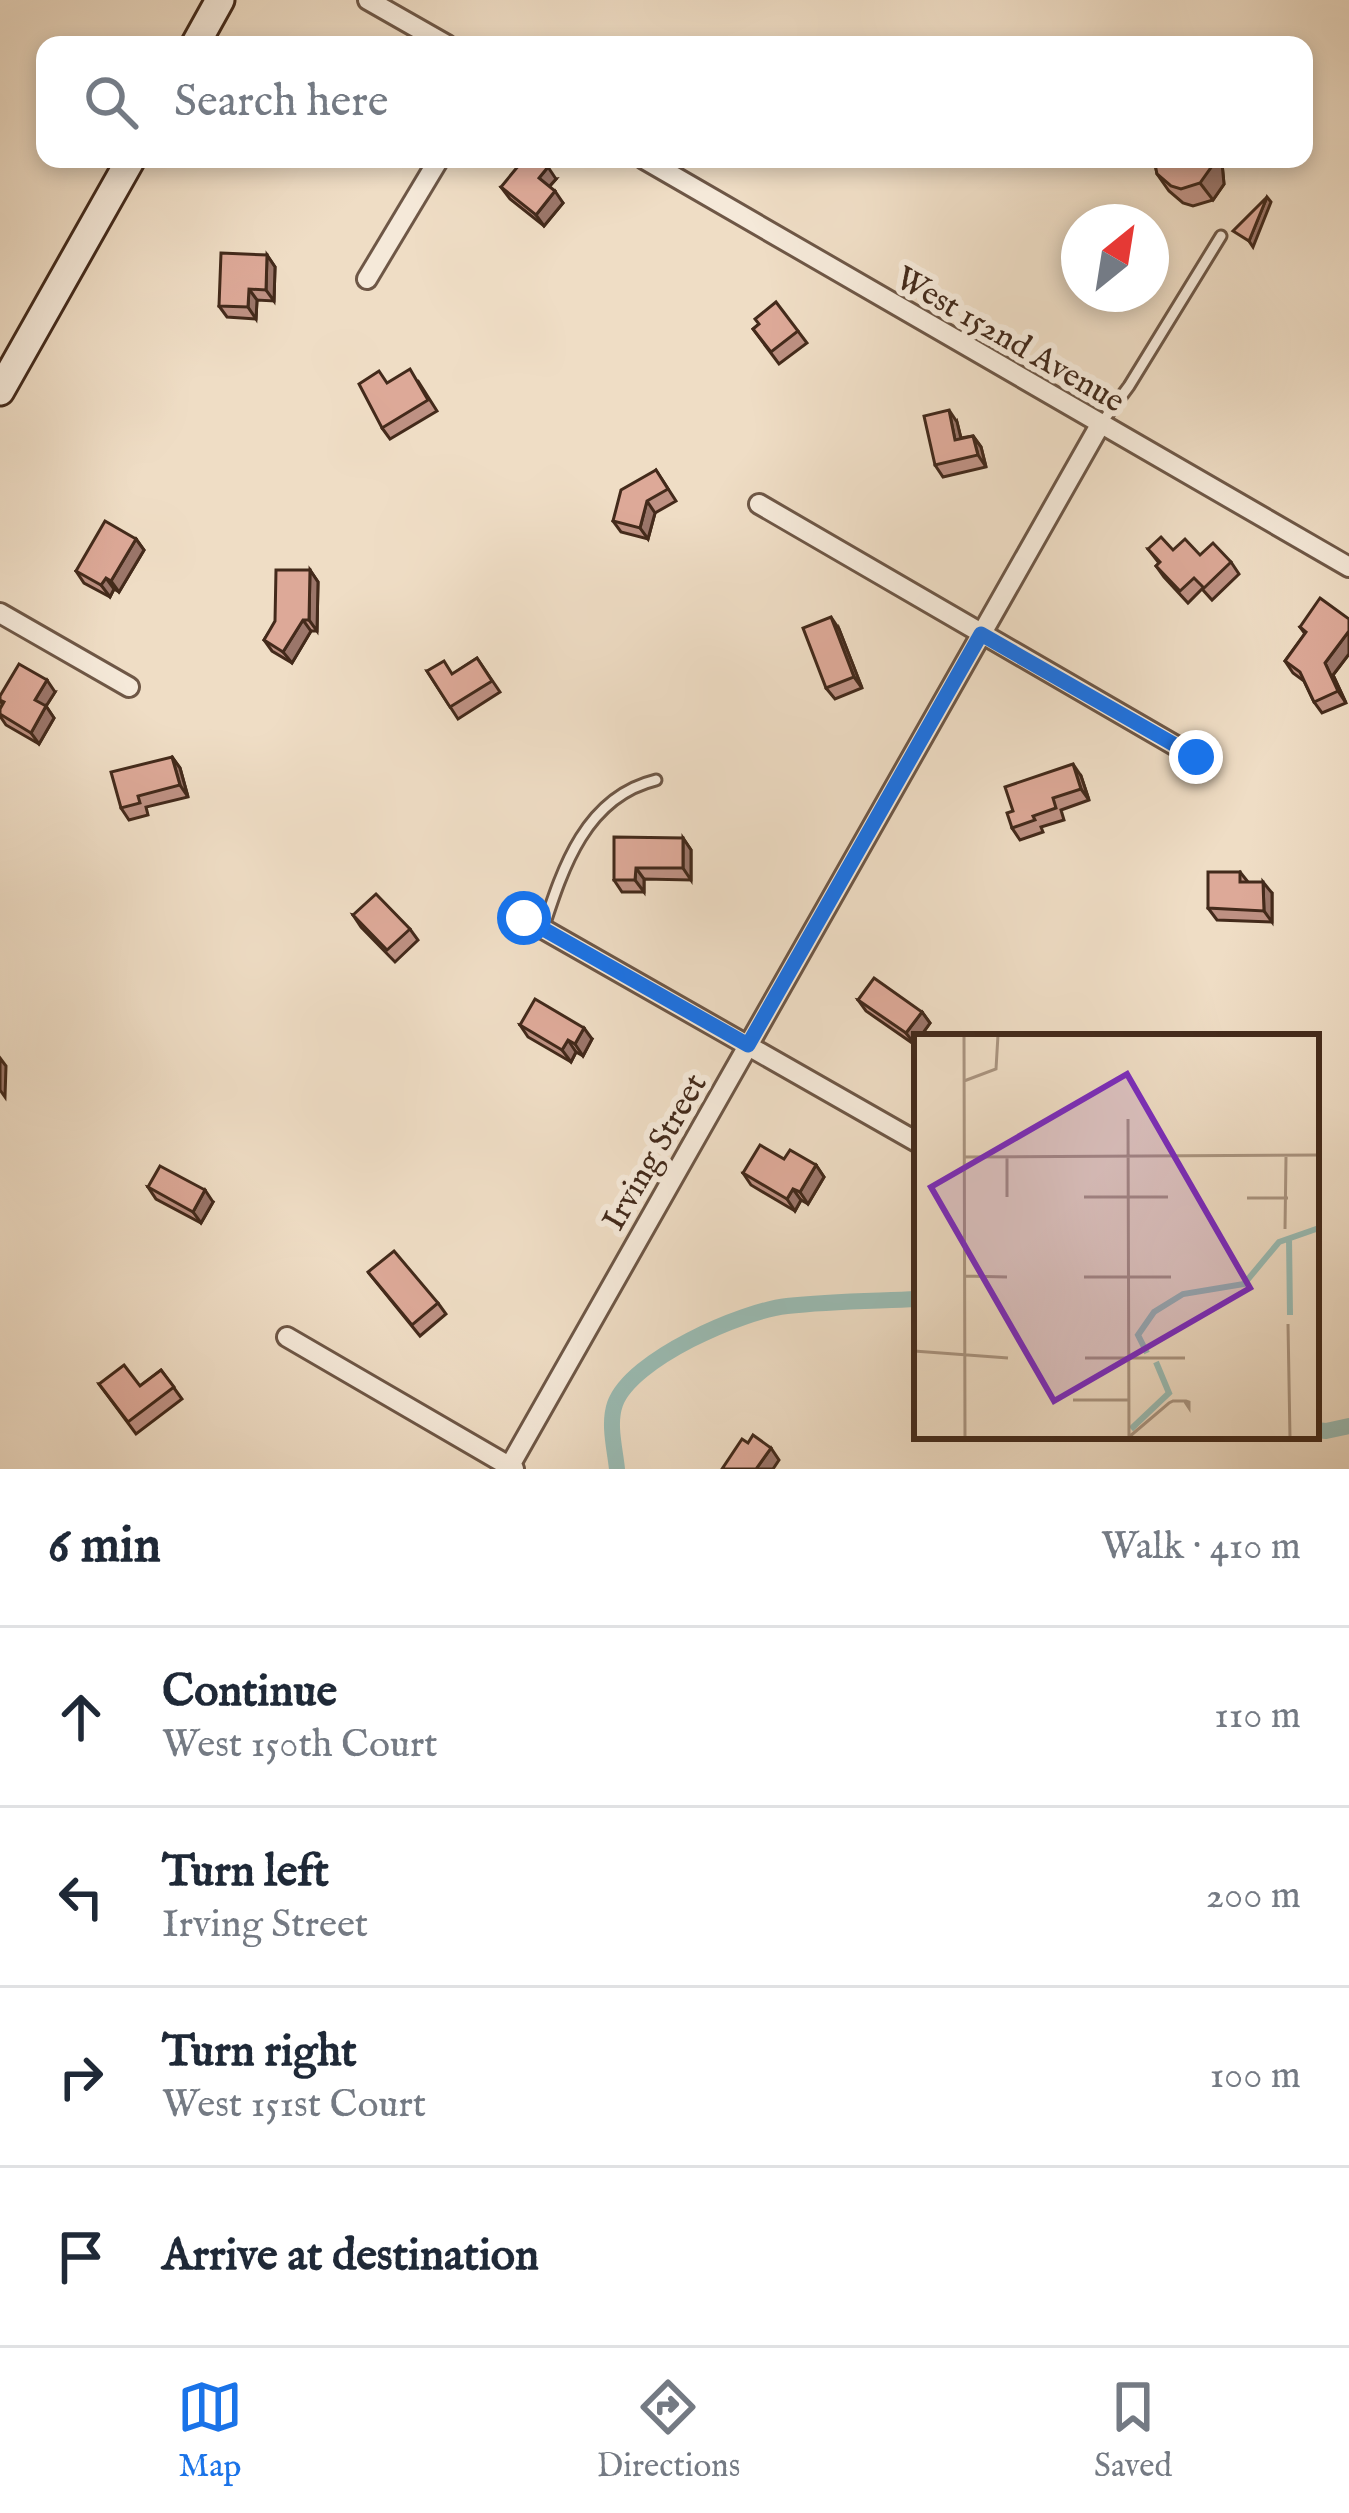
<!DOCTYPE html>
<html lang="en">
<head>
<meta charset="utf-8">
<style>
  body { margin:0; font-family:"IM FELL English",serif; background:#f2f2f3; color:#1f2937 }
  .compass { position:absolute; left:1061px; top:204px; width:108px; height:108px; border-radius:50%; background:#fff; box-shadow:0 6px 18px #0003; rotate:30deg }
  .stop { position:absolute; width:36px; height:36px; margin:-27px; border:9px solid #1a73e8; border-radius:50%; background:#fff }
  .stop.end { background:#1a73e8; border-color:#fff; box-shadow:0 3px 12px #0008 }
  .list { margin:0; padding:0; list-style:none }
  h2 { display:flex; justify-content:space-between; align-items:center; height:156px; margin:0; padding:0 48px; font-size:51px }
  h2 small { font-size:39px; font-weight:400; color:#747a83 }
  .list li { display:grid; grid-template-columns:78px 1fr auto; gap:36px; align-items:center; box-sizing:border-box; height:180px; padding:0 48px; border-top:3px solid #e0e1e3 }
  .list b { display:block; font-size:45px; white-space:nowrap }
  .list p { margin:0; font-size:39px; white-space:nowrap; color:#747a83 }
  .list em { font-size:39px; font-style:normal; color:#747a83 }
  .icon { flex:none; width:66px; height:66px; fill:none; stroke:currentColor; stroke-width:2; stroke-linecap:round; stroke-linejoin:round }
  .map { position:relative; flex:none; width:1349px; height:1469px; overflow:hidden }
  .search { position:absolute; background:#fff; box-shadow:0 6px 18px #0003; left:36px; right:36px; top:36px; height:132px; display:flex; align-items:center; gap:30px; box-sizing:border-box; padding:0 42px; border-radius:24px; color:#747a83; font-size:45px }
  .sheet { height:876px; background:#fff }
  nav { display:flex; justify-content:space-around; align-items:center; box-sizing:border-box; height:168px; border-top:3px solid #e0e1e3; background:#fff; font-size:33px; color:#747a83 }
  nav a { display:grid; justify-items:center; gap:6px }
  nav .on { color:#1a73e8 }
  .map>svg:first-child { display:block }
  .lines { fill:none; stroke-linecap:round; stroke-linejoin:round }
  .canal { stroke:#9abcb4; stroke-width:16 }
  .service-casing { stroke:#6e5746; stroke-width:15 }
  .minor-casing { stroke:#6e5746; stroke-width:24 }
  .secondary-casing { stroke:#432a1b; stroke-width:33 }
  .service { stroke:#f5e9d9; stroke-width:9 }
  .minor { stroke:#f5e9d9; stroke-width:18 }
  .secondary { stroke:#f5e9d9; stroke-width:27 }
  .wall { fill:#be9183; stroke:#432a1b; stroke-width:3 }
  .shaded-wall { fill:#9b766a; stroke:#432a1b; stroke-width:3 }
  .building { fill:#dda998; stroke:#432a1b; stroke-width:3 }
  .route { stroke:#1a73e8; stroke-width:15 }
  .labels { text-anchor:middle; stroke-width:12; stroke-linejoin:round; paint-order:stroke }
  .street-label { font-size:33px; fill:#432a1b; stroke:#f5e9d9 }
  .inset-river { fill:none; stroke:#9abcb4; stroke-width:6 }
  .inset-road { fill:none; stroke:#aa9581; stroke-width:3 }
  .view { fill:#7b2cbf; fill-opacity:0.15; stroke:#7b2cbf; stroke-width:6 }
  .inset-edge { fill:none; stroke:#432a1b; stroke-width:6 }
</style>
</head>
<body>
<div class="map">
<svg width="1349" height="1469" viewBox="0 0 1349 1469">
  <rect width="100%" height="100%" fill="#efddc5"/>
  <filter id="stains"><feTurbulence type="fractalNoise" baseFrequency=".00167" numOctaves="4"/><feColorMatrix values="0 0 0 0 .2 0 0 0 0 .09 0 0 0 0 .02 0 0 0 .5 -.17"/></filter>
  <radialGradient id="worn" r=".72"><stop offset=".6" stop-color="#630" stop-opacity="0"/><stop offset="1" stop-color="#630" stop-opacity=".3"/></radialGradient>
  <g class="lines">
    <g class="canal">
      <path d="M1316,1430L1326,1431L1349,1426"/>
      <path d="M617,1469C615,1449 608,1424 615,1404C631,1359 742,1311 787,1306C830,1301 874,1301 917,1299"/>
    </g>
    <defs>
      <g id="service">
        <path d="M1100,425L1129,386L1221,236"/>
        <path d="M543,929C563,867 586,797 656,780"/>
      </g>
      <g id="minor">
        <path d="M368,0L447,45"/>
        <path d="M644,159L1349,567"/>
        <path d="M367,279L439,159"/>
        <path d="M759,504L1195,757"/>
        <path d="M0,613L129,687"/>
        <path d="M524,918L917,1142"/>
        <path d="M287,1337L514,1469"/>
        <path d="M508,1469L1100,425"/>
      </g>
      <g id="secondary">
        <path d="M195,45L220,0"/>
        <path d="M0,391L131,159"/>
      </g>
    </defs>
    <use href="#service" class="service-casing"/>
    <use href="#minor" class="minor-casing"/>
    <use href="#secondary" class="secondary-casing"/>
    <use href="#service" class="service"/>
    <use href="#minor" class="minor"/>
    <use href="#secondary" class="secondary"/>
  </g>
  <g class="wall">
    <path d="M1154,159H1219L1222,163L1224,184L1213,200L1193,206L1183,203L1169,191L1157,174Z"/>
    <path d="M556,179L549,187L563,203L544,226L510,199L501,187Z"/>
    <path d="M267,255L275,267L274,301L257,300L256,319L227,317L219,306Z"/>
    <path d="M759,324L798,331L807,343L779,364L753,329Z"/>
    <path d="M418,381L437,411L390,439L382,428L387,383Z"/>
    <path d="M957,422L961,438L973,436L981,447L986,467L943,477L935,465Z"/>
    <path d="M656,470L676,501L655,513L648,539L621,532L613,521Z"/>
    <path d="M136,539L144,550L119,592L114,589L110,597L84,583L76,571Z"/>
    <path d="M1148,549L1173,550L1231,562L1239,574L1212,600L1202,589L1188,603L1164,577L1156,566L1159,563Z"/>
    <path d="M310,570L318,582L317,631H311L292,663L272,651L264,640Z"/>
    <path d="M1349,619V654L1333,675L1346,703L1322,713L1314,702L1304,681L1293,673L1285,661L1305,634L1300,627Z"/>
    <path d="M839,629L862,688L835,699L826,688Z"/>
    <path d="M477,658L500,692L458,719L427,671L453,674Z"/>
    <path d="M55,692L46,706L54,718L39,744L6,725L0,716V709L2,705L0,696Z"/>
    <path d="M172,757L180,768L188,797L146,807L148,815L129,820L121,808Z"/>
    <path d="M1081,776L1089,800L1061,810L1064,820L1041,827L1043,832L1020,840L1012,828Z"/>
    <path d="M683,838L691,850V880L644,879V892H622L614,880Z"/>
    <path d="M1240,872L1248,882L1272,893V922L1217,920L1208,908Z"/>
    <path d="M353,915L410,929L418,940L395,962L361,927Z"/>
    <path d="M858,1000L922,1012L930,1023L920,1037H917L915,1045L866,1011Z"/>
    <path d="M520,1025L592,1039L583,1056L576,1052L571,1062L528,1037Z"/>
    <path d="M816,1165L824,1177L808,1204L801,1200L795,1211L751,1185L743,1173Z"/>
    <path d="M148,1187L213,1202L201,1223L156,1199Z"/>
    <path d="M368,1272L438,1303L446,1314L420,1336Z"/>
    <path d="M161,1370L182,1399L136,1434L99,1384L140,1386Z"/>
  </g>
  <g class="shaded-wall">
    <path d="M1211,159H1219L1222,163L1224,184L1213,200L1200,183Z"/>
    <path d="M548,167L556,179L547,189L539,178Z"/>
    <path d="M555,191L563,203L544,226L536,215Z"/>
    <path d="M1267,197L1271,202L1253,247L1249,241Z"/>
    <path d="M267,255L275,267L274,301L266,290Z"/>
    <path d="M249,289L257,300L256,319L248,307Z"/>
    <path d="M949,410L957,422L964,451L955,440Z"/>
    <path d="M973,436L981,447L986,467L978,455Z"/>
    <path d="M647,501L655,513L648,539L640,528Z"/>
    <path d="M136,539L144,550L119,592L111,581Z"/>
    <path d="M310,570L318,582L317,631L309,620Z"/>
    <path d="M106,578L114,589L110,597L101,585Z"/>
    <path d="M831,617L839,629L862,688L854,677Z"/>
    <path d="M303,620L311,631L292,663L283,652Z"/>
    <path d="M1349,631V654L1333,675L1346,703L1338,691L1325,663Z"/>
    <path d="M47,680L55,692L43,711L35,700Z"/>
    <path d="M46,706L54,718L39,744L31,733Z"/>
    <path d="M172,757L180,768L188,797L180,785Z"/>
    <path d="M1073,764L1081,776L1089,800L1081,789Z"/>
    <path d="M683,838L691,850V880L683,868Z"/>
    <path d="M636,868L644,879V892L635,880Z"/>
    <path d="M1263,882L1272,893V922L1264,911Z"/>
    <path d="M922,1012L930,1023L920,1037H917L915,1045L906,1033Z"/>
    <path d="M584,1028L592,1039L583,1056L575,1044Z"/>
    <path d="M568,1040L576,1052L571,1062L562,1050Z"/>
    <path d="M0,1058L6,1066L5,1097L0,1090Z"/>
    <path d="M816,1165L824,1177L808,1204L800,1192Z"/>
    <path d="M793,1189L801,1200L795,1211L787,1199Z"/>
    <path d="M205,1190L213,1202L201,1223L193,1212Z"/>
    <path d="M771,1448L779,1460L773,1469H756Z"/>
  </g>
  <g class="building">
    <path d="M524,159H537L548,167L539,178L555,191L536,215L501,187Z"/>
    <path d="M1154,159H1211L1212,166L1200,183L1181,189L1171,186L1157,174Z"/>
    <path d="M1267,197L1249,241L1233,231Z"/>
    <path d="M221,253L267,255L266,290L249,289L248,307L219,306Z"/>
    <path d="M776,302L798,331L771,352L753,329L759,324L755,319Z"/>
    <path d="M410,369L428,400L382,428L359,384L379,371L387,383Z"/>
    <path d="M949,410L955,440L973,436L978,455L935,465L924,416Z"/>
    <path d="M656,470L668,489L647,501L640,528L613,521L621,490Z"/>
    <path d="M105,521L136,539L111,581L106,578L101,585L76,571Z"/>
    <path d="M1161,537L1173,550L1185,539L1200,555L1213,543L1231,562L1204,588L1194,578L1180,591L1156,566L1160,562L1148,549Z"/>
    <path d="M276,570H310L309,620H303L283,652L264,640L275,621Z"/>
    <path d="M1320,598L1349,619V631L1325,663L1338,691L1314,702L1300,672L1285,661L1306,632L1300,627Z"/>
    <path d="M831,617L854,677L826,688L803,628Z"/>
    <path d="M477,658L492,681L450,707L427,671L444,661L452,674Z"/>
    <path d="M19,664L47,680L35,700L46,706L31,733L0,714V709L4,702L0,700V696Z"/>
    <path d="M172,757L180,785L138,796L140,803L121,808L111,772Z"/>
    <path d="M1073,764L1081,789L1053,798L1056,808L1033,816L1035,820L1012,828L1007,813L1013,811L1005,787Z"/>
    <path d="M614,837L683,838V868H636L635,880H614Z"/>
    <path d="M1208,872H1240V882H1263L1264,911L1208,908Z"/>
    <path d="M376,894L410,929L387,950L353,915Z"/>
    <path d="M874,978L922,1012L906,1033L858,1000Z"/>
    <path d="M535,999L584,1028L575,1044L568,1040L562,1050L520,1025Z"/>
    <path d="M760,1145L784,1159L790,1150L816,1165L800,1192L793,1189L787,1199L743,1173Z"/>
    <path d="M160,1166L205,1190L193,1212L148,1187Z"/>
    <path d="M394,1251L438,1303L412,1325L368,1272Z"/>
    <path d="M124,1365L140,1386L161,1370L174,1387L128,1422L99,1384Z"/>
    <path d="M753,1435L771,1448L756,1469H722L742,1439L748,1443Z"/>
  </g>
  <g class="lines">
    <path class="route" d="M524,918L748,1045L981,634L1196,757"/>
  </g>
  <g class="labels">
    <g class="street-label">
      <text transform="translate(1011 338) rotate(30)" y="12">West 152nd Avenue</text>
      <text transform="translate(653 1151) rotate(-60)" y="12">Irving Street</text>
    </g>
  </g>
  <g transform="translate(914 1034)">
    <rect width="405" height="405" fill="#efddc5"/>
    <path class="inset-river" d="M375,203L376,281M233,319L224,301L240,278L269,260L330,250L365,208L405,194M217,395L255,359L242,328"/>
    <path class="inset-road" d="M50,1L51,404M50,47L82,35L84,1M214,85L215,404M93,122V163M49,123L405,121M170,163H254M333,164H374M371,195L372,123M50,242L93,243M170,243H257M374,290L376,404M0,317L94,324M171,324H271M159,366H214M215,403L255,369L259,367H272L275,368V374L271,368"/>
    <path class="view" d="M213,40L336,254L140,367L17,153Z"/>
    <rect width="405" height="405" class="inset-edge"/>
  </g>
  <rect width="100%" height="100%" filter="url(#stains)"/>
  <rect width="100%" height="100%" fill="url(#worn)"/>
</svg>
<svg class="compass" viewBox="-18 -18 36 36"><path d="M0-13l5 13h-10z" fill="#e53935"/><path d="M0 13l5-13h-10z" fill="#747a83"/></svg>
<div class="stop" style="left:524px;top:918px"></div>
<div class="stop end" style="left:1196px;top:757px"></div>
<div class="search"><svg class="icon" aria-label="search" viewBox="0 0 24 24"><circle cx="10" cy="10" r="6"/><path d="M15 15l6 6"/></svg>Search here</div>
</div>
<section class="sheet">
<h2>6 min<small>Walk · 410 m</small></h2>
<ul class="list">
<li><svg class="icon" aria-label="ahead" viewBox="0 0 24 24"><path d="M12 20V5M6 11l6-6 6 6"/></svg><div><b>Continue</b><p>West 150th Court</p></div><em>110 m</em></li>
<li><svg class="icon" aria-label="left" viewBox="0 0 24 24"><path d="M17 20v-9H6M10 6l-5 5 5 5"/></svg><div><b>Turn left</b><p>Irving Street</p></div><em>200 m</em></li>
<li><svg class="icon" aria-label="right" viewBox="0 0 24 24"><path d="M7 20v-9h11M14 6l5 5-5 5"/></svg><div><b>Turn right</b><p>West 151st Court</p></div><em>100 m</em></li>
<li><svg class="icon" aria-label="arrive" viewBox="0 0 24 24"><path d="M6 21V4h12l-3 4 3 4H6"/></svg><div><b>Arrive at destination</b></div></li>
</ul>
</section>
<nav>
<a class="on"><svg class="icon" aria-label="map" viewBox="0 0 24 24"><path d="M3 6l6-2 6 2 6-2v14l-6 2-6-2-6 2zM9 4v14M15 6v14"/></svg>Map</a>
<a><svg class="icon" aria-label="directions" viewBox="0 0 24 24"><path d="M12 3l9 9-9 9-9-9zM9 14v-3h6M13 9l2 2-2 2"/></svg>Directions</a>
<a><svg class="icon" aria-label="saved" viewBox="0 0 24 24"><path d="M7 4h10v16l-5-4-5 4z"/></svg>Saved</a>
</nav>
</body>
</html>
